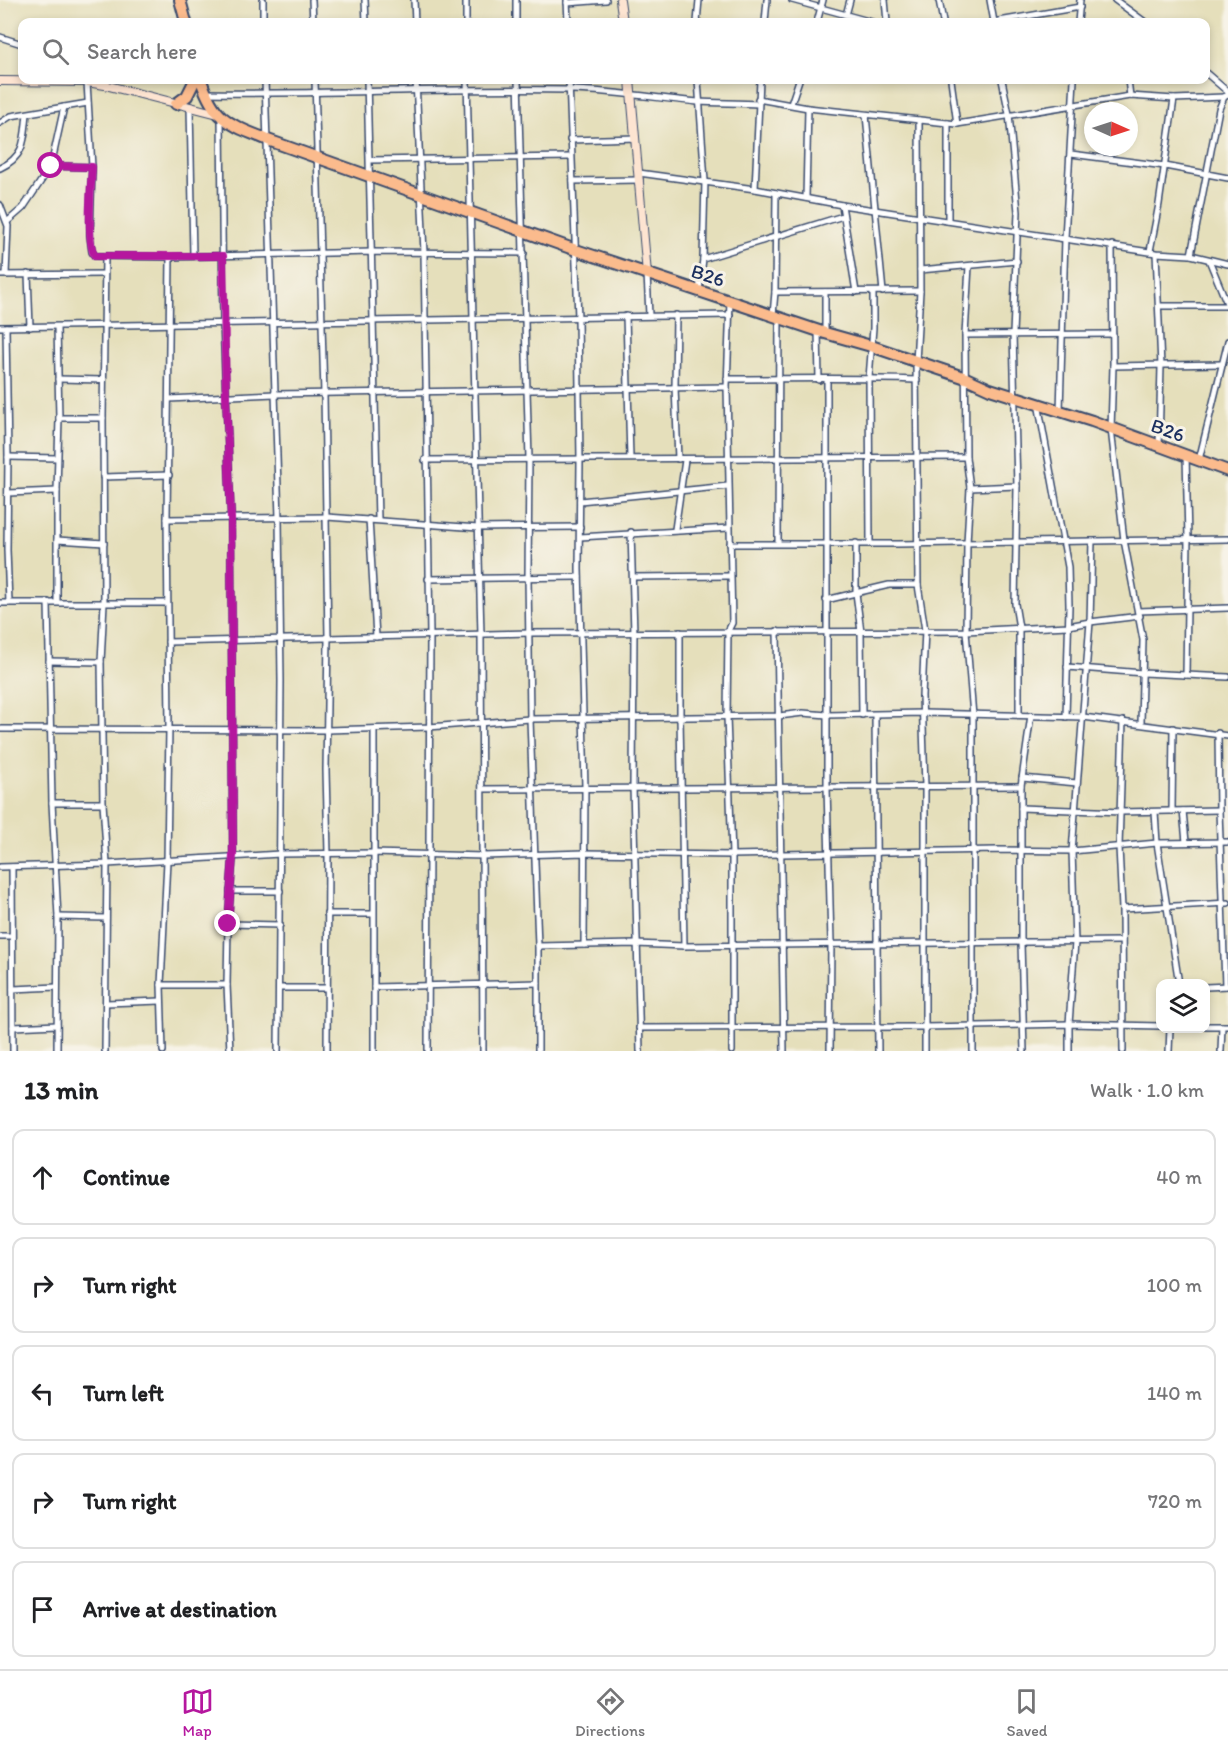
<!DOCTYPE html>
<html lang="en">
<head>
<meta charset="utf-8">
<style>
  body { margin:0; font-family:Itim,sans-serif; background:#f2f2f2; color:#202124 }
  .controls { position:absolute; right:18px; bottom:18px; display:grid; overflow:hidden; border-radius:12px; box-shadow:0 3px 9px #0003 }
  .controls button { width:54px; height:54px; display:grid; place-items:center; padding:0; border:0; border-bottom:2px solid #e0e0e0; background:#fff; color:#202124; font:30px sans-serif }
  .compass { position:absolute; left:1084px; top:102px; width:54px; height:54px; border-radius:50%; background:#fff; box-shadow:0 3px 9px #0003; rotate:93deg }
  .stop { position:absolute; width:18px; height:18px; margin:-14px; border:4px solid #b5179e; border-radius:50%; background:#fff }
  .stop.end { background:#b5179e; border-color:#fff; box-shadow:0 2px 6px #0008 }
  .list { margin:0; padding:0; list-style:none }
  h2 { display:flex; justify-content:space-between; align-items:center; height:78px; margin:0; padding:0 24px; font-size:26px }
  h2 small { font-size:20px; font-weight:400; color:#757577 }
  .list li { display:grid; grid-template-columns:39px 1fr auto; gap:18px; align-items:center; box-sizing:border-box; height:96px; margin:0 12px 12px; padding:0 12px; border:2px solid #e0e0e0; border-radius:12px }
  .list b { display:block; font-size:22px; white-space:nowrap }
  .list em { font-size:20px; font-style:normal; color:#757577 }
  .icon { flex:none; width:33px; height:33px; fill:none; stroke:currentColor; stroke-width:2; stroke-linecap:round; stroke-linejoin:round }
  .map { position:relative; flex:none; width:1228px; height:1051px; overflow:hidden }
  .search { position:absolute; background:#fff; box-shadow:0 3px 9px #0003; left:18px; right:18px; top:18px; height:66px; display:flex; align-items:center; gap:15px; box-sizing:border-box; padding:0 21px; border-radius:12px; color:#757577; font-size:22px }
  .sheet { height:618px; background:#fff }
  nav { display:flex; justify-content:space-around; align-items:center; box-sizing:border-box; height:84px; border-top:2px solid #e0e0e0; background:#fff; font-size:16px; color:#757577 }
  nav a { display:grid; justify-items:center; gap:3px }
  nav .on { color:#b5179e }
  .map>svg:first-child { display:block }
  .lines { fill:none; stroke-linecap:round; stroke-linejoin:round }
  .street-casing { stroke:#39496c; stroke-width:8 }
  .secondary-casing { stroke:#39496c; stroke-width:10 }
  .highway-casing { stroke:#39496c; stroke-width:14 }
  .street { stroke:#fff; stroke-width:5 }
  .secondary { stroke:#fde4d1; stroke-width:8 }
  .highway { stroke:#fbbb8d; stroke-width:10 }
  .route { stroke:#b5179e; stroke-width:8 }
  .labels { text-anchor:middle; stroke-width:6; stroke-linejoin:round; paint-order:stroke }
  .street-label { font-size:20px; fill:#1b2f5e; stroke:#f7f3e8 }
</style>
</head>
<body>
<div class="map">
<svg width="1228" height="1051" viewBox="0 0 1228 1051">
  <rect width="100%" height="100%" fill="#f7f3e8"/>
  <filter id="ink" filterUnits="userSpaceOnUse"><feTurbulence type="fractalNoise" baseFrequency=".0167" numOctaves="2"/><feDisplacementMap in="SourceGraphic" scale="12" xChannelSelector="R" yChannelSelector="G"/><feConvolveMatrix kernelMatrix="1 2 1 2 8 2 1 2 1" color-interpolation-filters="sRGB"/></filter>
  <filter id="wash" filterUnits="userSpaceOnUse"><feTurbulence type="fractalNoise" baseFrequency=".008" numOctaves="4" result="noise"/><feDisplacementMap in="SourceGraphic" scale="24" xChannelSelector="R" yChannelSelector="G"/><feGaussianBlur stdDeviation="1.35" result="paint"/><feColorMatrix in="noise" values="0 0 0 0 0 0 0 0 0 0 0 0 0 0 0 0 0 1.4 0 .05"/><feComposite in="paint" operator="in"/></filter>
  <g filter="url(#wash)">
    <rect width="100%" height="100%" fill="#e5dfbb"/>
  </g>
  <g filter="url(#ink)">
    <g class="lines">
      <defs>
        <g id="street">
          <path d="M263,0V22"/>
          <path d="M312,0L313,22"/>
          <path d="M365,0L366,22"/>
          <path d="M414,0L415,22"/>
          <path d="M466,0V22"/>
          <path d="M516,0V22"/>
          <path d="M567,0L568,22"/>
          <path d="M792,0L872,22"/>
          <path d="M885,0L887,22"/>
          <path d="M939,0L943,22"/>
          <path d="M990,0L994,22"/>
          <path d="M1115,0L1145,22"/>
          <path d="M567,3L606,0"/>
          <path d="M846,15L850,0"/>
          <path d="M697,22L699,0"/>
          <path d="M765,22L767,0"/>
          <path d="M817,22L823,0"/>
          <path d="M993,22L1080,7"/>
          <path d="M1078,22L1080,0"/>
          <path d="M0,37L22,44"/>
          <path d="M1206,73L1228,92"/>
          <path d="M265,80L279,518L281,681L278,1051"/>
          <path d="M315,80L324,394L328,638L326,770L328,854L327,1051"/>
          <path d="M367,80L378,519"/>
          <path d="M416,80L424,253L430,635L428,1051"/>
          <path d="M467,80L481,635L483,1051"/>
          <path d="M518,80L529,459L528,577L530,719L538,946V1051"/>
          <path d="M569,80L578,318L580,460L579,569L585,787L584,945"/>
          <path d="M698,80L705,181L703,259L699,291"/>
          <path d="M951,80L957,124"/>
          <path d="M1002,80L1009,114L1018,212L1013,334L1017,486L1015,604L1019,628V715"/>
          <path d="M1128,80L1130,96"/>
          <path d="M87,82L92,167L90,235L92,252L95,256L170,257L372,252L524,253"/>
          <path d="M206,93C327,95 449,87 571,90C614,91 656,98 698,102C718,103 738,103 758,104"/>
          <path d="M758,99L808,108L957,124L1130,96L1174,99L1224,97"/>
          <path d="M791,104L799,80"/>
          <path d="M190,107L193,256"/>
          <path d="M866,115L883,292"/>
          <path d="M221,117L223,323L231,519L233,856L228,924L227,985L230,1051"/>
          <path d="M919,120L920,291L916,362L918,585L925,630L922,696L925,786V1051"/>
          <path d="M0,123L11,116L88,103"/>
          <path d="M948,123V221"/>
          <path d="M570,140L636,138"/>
          <path d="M1071,154L1165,166L1228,178"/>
          <path d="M370,160L571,157"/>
          <path d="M51,166L92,167"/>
          <path d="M0,168C26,156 24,139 27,114"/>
          <path d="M639,173L755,189L842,205L1156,253L1191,255L1228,264"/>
          <path d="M573,181L640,180"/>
          <path d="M755,189L760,80"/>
          <path d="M806,198L808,108"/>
          <path d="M0,205L8,226L6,275"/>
          <path d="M842,205L856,292"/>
          <path d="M7,222L23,208L51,166L64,107"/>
          <path d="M1112,245L1113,366L1111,429L1124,540L1143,640L1141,723"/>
          <path d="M1150,251L1159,204L1174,99"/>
          <path d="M1156,253L1161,366L1159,446"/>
          <path d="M1191,255L1219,109L1224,97L1228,95"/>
          <path d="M703,259L843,216"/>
          <path d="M1209,260L1228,306"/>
          <path d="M969,266L965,335L966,457L970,488L967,543L966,631L973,716V1051"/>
          <path d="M920,270L1017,261"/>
          <path d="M28,274L30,327"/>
          <path d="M647,274L649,315"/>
          <path d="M0,275L104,274"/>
          <path d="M775,292L920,291"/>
          <path d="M825,292V333"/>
          <path d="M730,301L727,387L732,623L728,631L727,717L732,855V1051"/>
          <path d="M1159,306H1228"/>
          <path d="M676,315L675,387L678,459"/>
          <path d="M773,315L775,292L776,193"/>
          <path d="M626,316L630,458"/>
          <path d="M0,327L730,315"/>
          <path d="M6,327L8,457L7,550L9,603"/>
          <path d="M57,327L59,418L57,491V602"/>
          <path d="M818,330L819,380"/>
          <path d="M965,335L1113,334"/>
          <path d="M1113,366L1222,364"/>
          <path d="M58,379L103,380"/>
          <path d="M727,379C790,379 854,377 917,380"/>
          <path d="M827,380V787L831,943L830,1051"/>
          <path d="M169,399L275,394L727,387"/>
          <path d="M1038,403L1068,567L1069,606L1066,717"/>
          <path d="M1060,411L1065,238L1074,80"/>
          <path d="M59,418H103"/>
          <path d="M1186,456L1188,538L1186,675"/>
          <path d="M8,457L57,458"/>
          <path d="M425,460L966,457"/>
          <path d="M1199,460L1228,341"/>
          <path d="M103,477L169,475"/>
          <path d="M970,488L1017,486"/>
          <path d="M8,493L57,491"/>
          <path d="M580,501L728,486"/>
          <path d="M167,519L327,517L478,528L580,527"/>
          <path d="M369,519L376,637"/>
          <path d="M675,529L685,460"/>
          <path d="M631,532L634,633L633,787L640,1051"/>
          <path d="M580,537L729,528"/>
          <path d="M57,540L104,543"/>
          <path d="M778,543L779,317"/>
          <path d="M856,543V593L861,632L862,715"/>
          <path d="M870,543L869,378L873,328V293"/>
          <path d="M730,544H898L1228,539"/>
          <path d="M633,577L730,576"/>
          <path d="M428,579L579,577"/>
          <path d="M826,600L889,585H918"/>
          <path d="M48,602L52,803L58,917L57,1051"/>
          <path d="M0,603H167"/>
          <path d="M1138,611L1228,608"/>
          <path d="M777,631L784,1051"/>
          <path d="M680,632V717L684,946"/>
          <path d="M168,642L530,633L966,631L1068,626L1090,622L1140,616"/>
          <path d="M49,661L101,662"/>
          <path d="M1067,667L1143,673L1228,677"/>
          <path d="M875,715L878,1051"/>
          <path d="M0,729L327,730L429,727L530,719L779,716L803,713L827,715L923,713L1083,717L1228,736"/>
          <path d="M1218,733L1219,810L1225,986"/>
          <path d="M1022,778L1077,783"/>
          <path d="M482,789L1021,786"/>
          <path d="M52,803H103"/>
          <path d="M1021,808L1121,812L1219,810"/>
          <path d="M1172,811L1173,728"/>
          <path d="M1183,811L1186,842"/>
          <path d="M1155,812L1157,843L1179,984"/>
          <path d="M0,867L107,864L280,854L373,853L483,856L585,853L732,855L997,850L1072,851L1157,843L1228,842"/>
          <path d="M12,867L13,1051"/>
          <path d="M230,891H280"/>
          <path d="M1122,909L1228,903"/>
          <path d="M327,914H373"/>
          <path d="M58,917L106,918"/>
          <path d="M228,924L280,925"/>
          <path d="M0,936H11"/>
          <path d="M538,946L636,944L684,946L1122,941"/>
          <path d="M161,985H227"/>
          <path d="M374,987L538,983"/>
          <path d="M1206,987L1228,986"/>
          <path d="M280,988H326"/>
          <path d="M13,989L57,987"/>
          <path d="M106,1003L161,1001"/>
          <path d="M1206,1026H1228"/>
          <path d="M13,1027L57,1025"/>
          <path d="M639,1028L925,1027L1069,1024L1160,1026"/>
          <path d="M105,1051L107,864L103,803L101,662L104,603L103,418L105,257"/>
          <path d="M163,1051L161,985L167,861L169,728L167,519L170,257"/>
          <path d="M374,1051V729"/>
          <path d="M1024,1051L1021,943V786L1031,715"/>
          <path d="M1069,1051V1024L1075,942L1072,851L1090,622L1092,541"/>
          <path d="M1123,1051L1122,909L1119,847L1123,721"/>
          <path d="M1169,1051L1170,1028"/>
          <path d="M1221,1051L1222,1026"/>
        </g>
        <g id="secondary">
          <path d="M620,0L623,22"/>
          <path d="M630,80L647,274"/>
          <path d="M0,81L87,82L105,85L218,114"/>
        </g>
        <g id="highway">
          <path d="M180,0L186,22"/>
          <path d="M201,80C215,122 230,124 268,140L576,250L825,333L871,346L966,378L990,389L1092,421L1228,471"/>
          <path d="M176,104L187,96L195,80"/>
        </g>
      </defs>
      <use href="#street" class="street-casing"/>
      <use href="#secondary" class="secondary-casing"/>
      <use href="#highway" class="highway-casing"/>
      <use href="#street" class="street"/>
      <use href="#secondary" class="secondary"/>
      <use href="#highway" class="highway"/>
    </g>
  </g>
  <g class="lines" filter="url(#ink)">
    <path class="route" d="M51,166L92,167C91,184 86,244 95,256H223L226,396L231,519L233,856L228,924"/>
  </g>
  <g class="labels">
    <g class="street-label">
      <text transform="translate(708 275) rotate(18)" y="7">B26</text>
      <text transform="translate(1168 430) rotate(20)" y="7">B26</text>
    </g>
  </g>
</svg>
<div class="controls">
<button><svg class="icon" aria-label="layers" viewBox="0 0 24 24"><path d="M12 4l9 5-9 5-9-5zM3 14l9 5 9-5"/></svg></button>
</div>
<svg class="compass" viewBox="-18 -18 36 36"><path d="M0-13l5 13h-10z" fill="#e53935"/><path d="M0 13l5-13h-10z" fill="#757577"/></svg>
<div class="stop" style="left:51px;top:166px"></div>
<div class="stop end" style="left:228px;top:924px"></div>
<div class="search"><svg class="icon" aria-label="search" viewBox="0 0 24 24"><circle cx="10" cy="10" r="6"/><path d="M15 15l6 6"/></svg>Search here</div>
</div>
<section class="sheet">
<h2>13 min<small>Walk · 1.0 km</small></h2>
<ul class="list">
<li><svg class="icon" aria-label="ahead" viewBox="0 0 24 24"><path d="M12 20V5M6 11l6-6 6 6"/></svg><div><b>Continue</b></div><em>40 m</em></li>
<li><svg class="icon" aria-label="right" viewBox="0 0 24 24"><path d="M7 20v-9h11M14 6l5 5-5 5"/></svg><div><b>Turn right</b></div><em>100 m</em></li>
<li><svg class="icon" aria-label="left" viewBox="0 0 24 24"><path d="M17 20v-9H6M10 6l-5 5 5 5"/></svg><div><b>Turn left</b></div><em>140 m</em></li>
<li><svg class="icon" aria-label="right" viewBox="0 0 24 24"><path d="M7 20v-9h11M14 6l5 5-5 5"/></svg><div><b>Turn right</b></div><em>720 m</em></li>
<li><svg class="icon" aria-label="arrive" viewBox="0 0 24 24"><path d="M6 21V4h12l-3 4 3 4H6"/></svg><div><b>Arrive at destination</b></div></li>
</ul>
</section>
<nav>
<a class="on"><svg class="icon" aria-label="map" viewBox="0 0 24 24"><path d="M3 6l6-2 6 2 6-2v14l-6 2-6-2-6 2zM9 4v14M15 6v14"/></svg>Map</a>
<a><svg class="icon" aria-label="directions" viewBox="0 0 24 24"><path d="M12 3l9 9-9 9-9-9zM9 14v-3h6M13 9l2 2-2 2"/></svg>Directions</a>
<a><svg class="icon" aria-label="saved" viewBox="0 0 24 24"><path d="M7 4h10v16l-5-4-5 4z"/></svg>Saved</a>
</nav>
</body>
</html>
